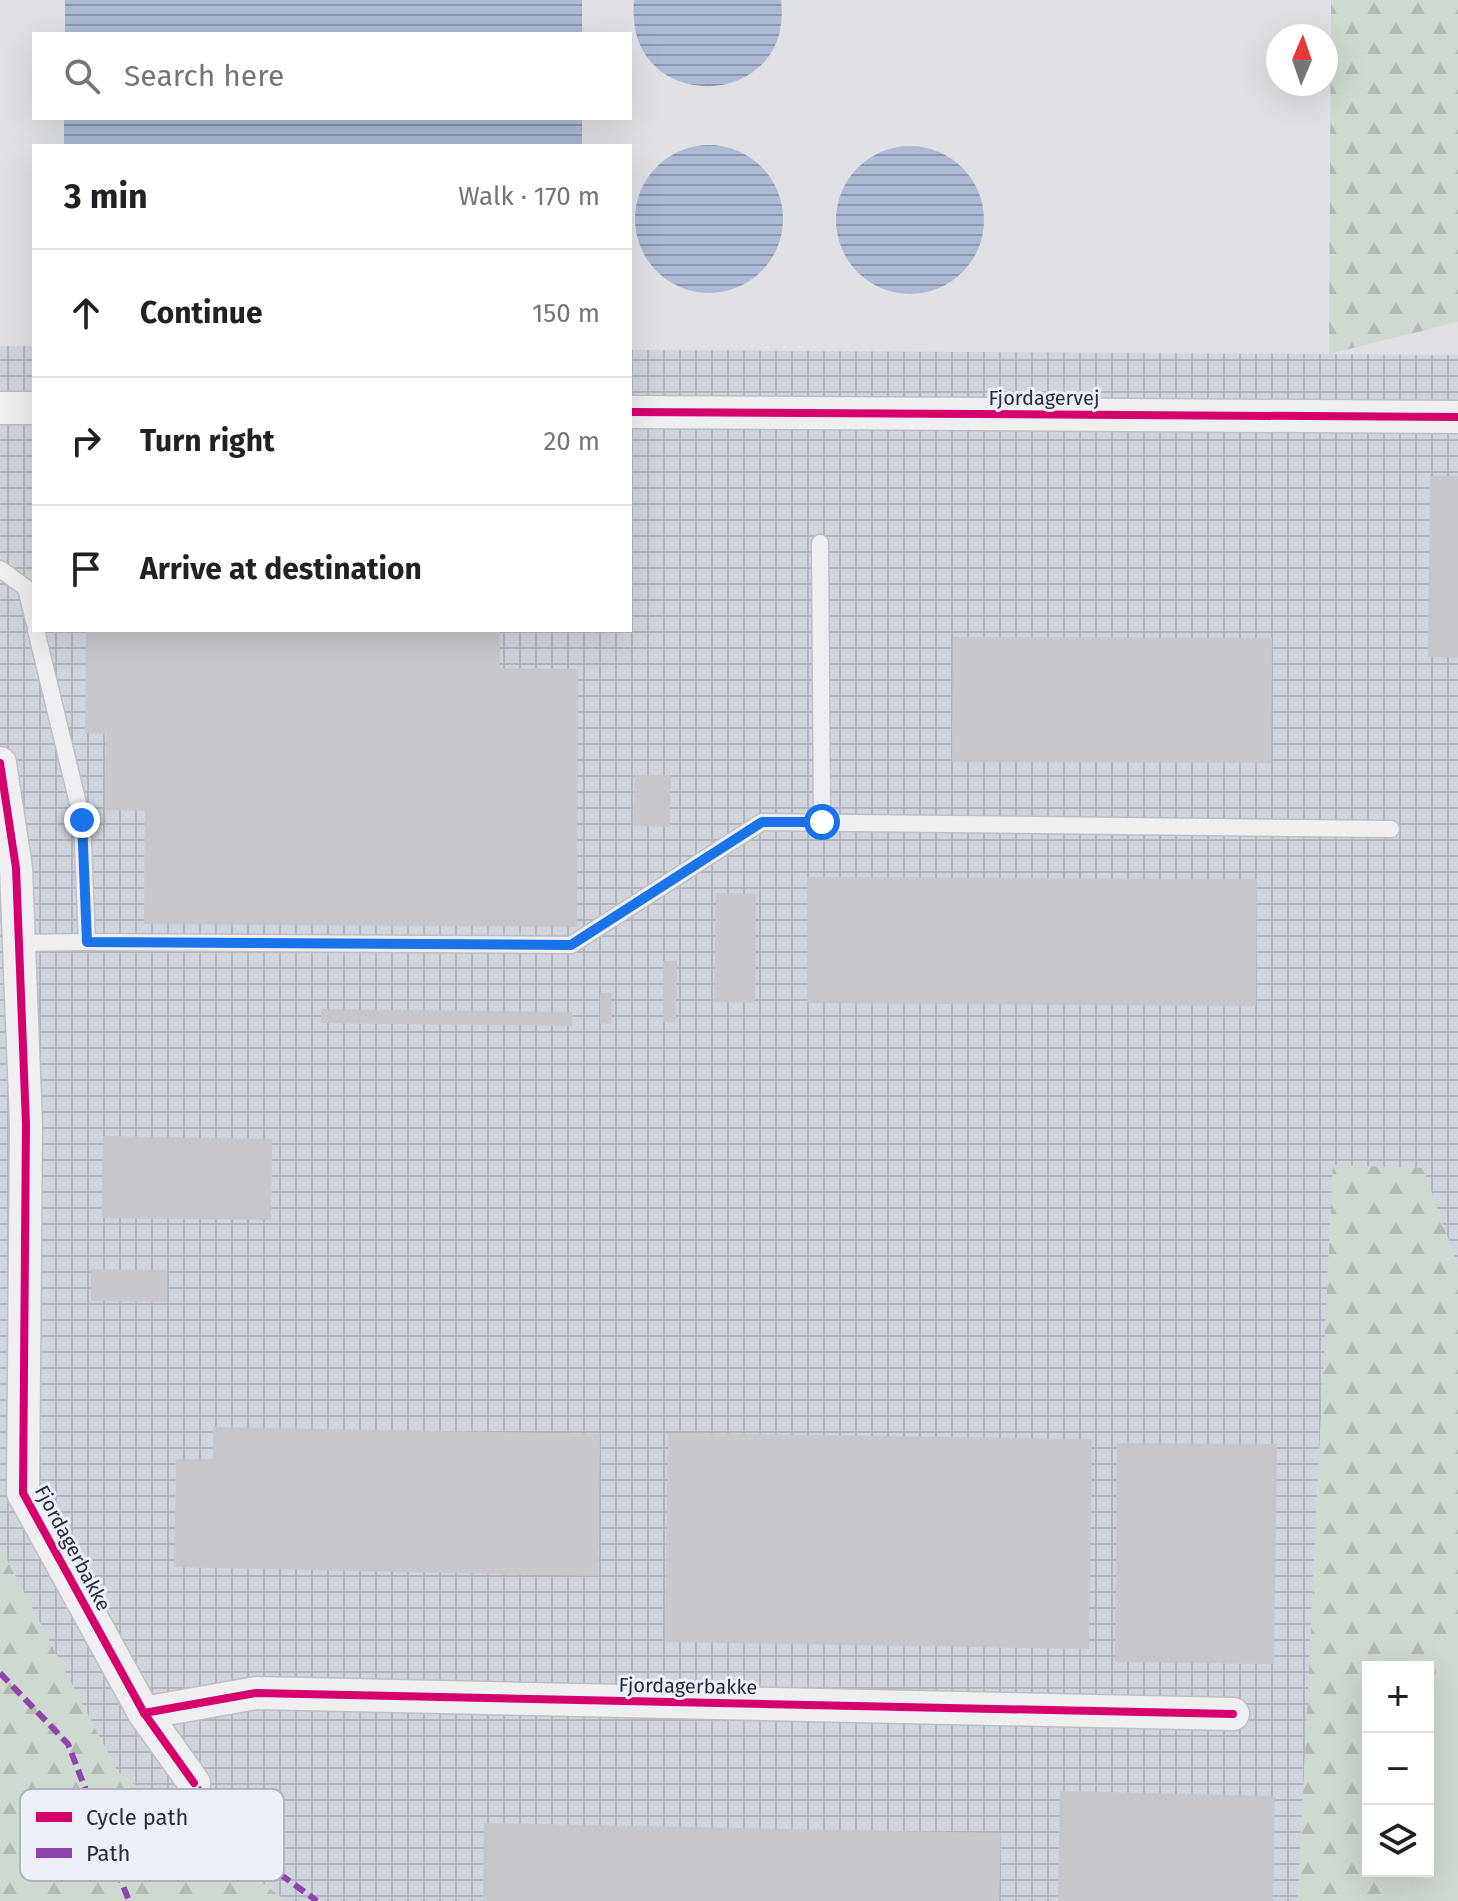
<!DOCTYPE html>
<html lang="en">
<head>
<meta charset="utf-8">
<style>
  body { margin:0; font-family:"Fira Sans",sans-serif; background:#f6f6f6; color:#202124 }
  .controls { position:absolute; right:24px; bottom:24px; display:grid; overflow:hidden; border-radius:0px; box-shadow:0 8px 32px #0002 }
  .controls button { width:72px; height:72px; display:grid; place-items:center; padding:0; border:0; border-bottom:2px solid #e0e0e0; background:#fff; color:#202124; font:40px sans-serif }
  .compass { position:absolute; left:1266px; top:24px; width:72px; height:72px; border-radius:50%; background:#fff; box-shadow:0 8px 32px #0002; rotate:2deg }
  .stop { position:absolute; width:24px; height:24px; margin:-18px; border:6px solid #1a73e8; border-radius:50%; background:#fff }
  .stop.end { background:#1a73e8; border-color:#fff; box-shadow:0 2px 8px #0008 }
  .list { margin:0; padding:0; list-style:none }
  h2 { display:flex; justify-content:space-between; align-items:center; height:104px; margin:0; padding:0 32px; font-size:34px }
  h2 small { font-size:26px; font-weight:400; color:#757577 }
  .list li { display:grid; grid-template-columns:52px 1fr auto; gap:24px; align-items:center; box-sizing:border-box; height:128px; padding:0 32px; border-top:2px solid #e0e0e0 }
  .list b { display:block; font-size:30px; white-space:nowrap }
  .list em { font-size:26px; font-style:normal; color:#757577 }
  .icon { flex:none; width:44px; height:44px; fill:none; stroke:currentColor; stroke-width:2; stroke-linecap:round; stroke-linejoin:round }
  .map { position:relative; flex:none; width:1458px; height:1901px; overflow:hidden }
  .search { position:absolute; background:#fff; box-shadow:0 8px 32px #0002; left:32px; top:32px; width:600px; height:88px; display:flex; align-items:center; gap:20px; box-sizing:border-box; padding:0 28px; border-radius:0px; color:#757577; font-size:30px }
  .panel { position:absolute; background:#fff; box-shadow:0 8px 32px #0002; left:32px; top:144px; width:600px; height:488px; border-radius:0px }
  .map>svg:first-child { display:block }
  .industrial { fill:url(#industrial-grid) }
  .green { fill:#ced9cf }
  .forest { fill:url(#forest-firs) }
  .water { fill:url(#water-rules) }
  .building { fill:#c6c8cc }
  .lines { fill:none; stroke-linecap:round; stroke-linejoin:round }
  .service-casing { stroke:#bebfc3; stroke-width:19 }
  .minor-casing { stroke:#bebfc3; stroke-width:35 }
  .service { stroke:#efeff2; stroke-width:16 }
  .minor { stroke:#efeff2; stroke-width:32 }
  .quiet { stroke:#8e44ad; stroke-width:6; stroke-dasharray:12 6; stroke-linecap:butt }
  .cycleway-casing { stroke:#eceff6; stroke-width:13 }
  .cycleway { stroke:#d6006c; stroke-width:8 }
  .route { stroke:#1a73e8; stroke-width:10 }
  .labels { text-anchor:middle; stroke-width:6; stroke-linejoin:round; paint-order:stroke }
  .street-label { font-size:20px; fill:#252c40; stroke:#eceff6 }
  .key { fill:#eceff6; stroke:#b0b4bf; stroke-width:2 }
  .key-label { font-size:22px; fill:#252c40 }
</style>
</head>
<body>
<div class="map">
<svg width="1458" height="1901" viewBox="0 0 1458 1901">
  <defs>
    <pattern id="industrial-grid" width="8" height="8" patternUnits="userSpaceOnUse" patternTransform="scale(2)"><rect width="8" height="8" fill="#d0d4dc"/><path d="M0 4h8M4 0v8" fill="none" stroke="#b2b6be"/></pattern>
    <pattern id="forest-firs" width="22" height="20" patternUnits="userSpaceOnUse" patternTransform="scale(2)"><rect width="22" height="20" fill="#ced9cf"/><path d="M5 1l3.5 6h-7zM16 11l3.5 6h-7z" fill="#b1bab3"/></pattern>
    <pattern id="water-rules" width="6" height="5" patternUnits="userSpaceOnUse" patternTransform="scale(2)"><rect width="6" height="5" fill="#acbad3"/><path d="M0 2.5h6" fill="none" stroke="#8c97ad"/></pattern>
  </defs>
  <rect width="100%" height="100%" fill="#e0e1e5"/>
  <path class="industrial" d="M0,346H34V630H630V350L1458,355V1267L1423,1168L1333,1166L1298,1901H286L118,1772L0,1547Z"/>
  <path class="green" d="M1458,1633V1901H1406L1410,1871H1428V1733L1441,1635Z"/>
  <g class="forest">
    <path d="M1331,0H1458V322L1329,354Z"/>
    <path d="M1333,1165L1423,1168L1458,1267V1633L1441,1635L1428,1733V1667H1368V1871H1410L1406,1901H1298Z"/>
    <path d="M0,1547L118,1772L286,1901H0Z"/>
  </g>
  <g class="water">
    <rect x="65" y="0" width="517" height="34"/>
    <path d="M634,0H781C795,113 622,117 634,0Z"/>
    <rect x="64" y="118" width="518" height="28"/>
    <circle cx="709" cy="219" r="74"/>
    <circle cx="910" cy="220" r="74"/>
  </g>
  <g class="building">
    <path d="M1430,476H1458V658L1428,657Z"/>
    <path d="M86,630H500V668L578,669L577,927L144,924L145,811L105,810L106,734L85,733Z"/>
    <path d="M953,637L1272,638L1271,763L952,762Z"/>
    <path d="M635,775H671L670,827L633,826Z"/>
    <path d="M807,877L1257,879L1256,1006L807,1003Z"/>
    <path d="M716,893L756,894L755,1003L714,1002Z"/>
    <path d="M663,961H677L676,1022H663Z"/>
    <path d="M600,993H612L611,1024L600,1023Z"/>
    <path d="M321,1009L572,1012V1026L321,1023Z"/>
    <path d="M103,1136L272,1139L271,1220L102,1218Z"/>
    <path d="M91,1269L167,1270V1302L91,1301Z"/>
    <path d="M213,1427L600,1434L598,1576L174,1567L176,1459H213Z"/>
    <path d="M668,1433L1092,1439L1089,1649L665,1642Z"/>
    <path d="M1117,1443L1277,1444L1274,1664L1115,1662Z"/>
    <path d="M1060,1791L1275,1796L1273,1901H1058Z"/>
    <path d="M484,1823L1001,1833L999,1901H483Z"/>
  </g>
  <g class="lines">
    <defs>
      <g id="service">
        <path d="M820,543L822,822"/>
        <path d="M0,569L26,588L34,621"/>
        <path d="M87,942L571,945L762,822L1391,829"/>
        <path d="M19,943L87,942L82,820L36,630"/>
      </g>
      <g id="minor">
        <path d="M0,408H34"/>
        <path d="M630,412L1458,417"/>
        <path d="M0,763L16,868L26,1124L23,1493L144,1713L194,1783"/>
        <path d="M144,1713L256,1693L1233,1714"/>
      </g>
    </defs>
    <use href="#service" class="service-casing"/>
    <use href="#minor" class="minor-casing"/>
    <use href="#service" class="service"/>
    <use href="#minor" class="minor"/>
    <g class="quiet">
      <path d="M0,1673L68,1744L129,1901"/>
      <path d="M194,1783L255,1856L317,1901"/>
    </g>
    <defs>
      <g id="cycleway">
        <path d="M630,412L1458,417"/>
        <path d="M0,763L16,868L26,1124L23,1493L144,1713L194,1783"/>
        <path d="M144,1713L256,1693L1233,1714"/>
      </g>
    </defs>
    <use href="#cycleway" class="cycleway-casing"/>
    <use href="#cycleway" class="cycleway"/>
  </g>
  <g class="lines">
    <path class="route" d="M82,820L87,942L571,945L762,822H822"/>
  </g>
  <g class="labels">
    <g class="street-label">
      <text x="1044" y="405">Fjordagervej</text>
      <text transform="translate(73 1548) rotate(62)" y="7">Fjordagerbakke</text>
      <text transform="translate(688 1686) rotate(1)" y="7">Fjordagerbakke</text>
    </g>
  </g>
  <rect x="20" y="1789" width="264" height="92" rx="12" class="key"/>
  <rect x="36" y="1812" width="36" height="10" fill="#d6006c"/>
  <rect x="36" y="1848" width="36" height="10" fill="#8e44ad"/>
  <g class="key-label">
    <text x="86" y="1825">Cycle path</text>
    <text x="86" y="1861">Path</text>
  </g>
</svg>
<div class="controls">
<button>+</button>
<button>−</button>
<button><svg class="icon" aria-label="layers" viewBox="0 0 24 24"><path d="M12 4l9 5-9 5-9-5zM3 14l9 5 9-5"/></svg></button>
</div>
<svg class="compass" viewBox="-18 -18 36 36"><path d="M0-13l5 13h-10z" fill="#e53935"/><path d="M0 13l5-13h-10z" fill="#757577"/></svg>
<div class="stop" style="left:822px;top:822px"></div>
<div class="stop end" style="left:82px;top:820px"></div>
<div class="search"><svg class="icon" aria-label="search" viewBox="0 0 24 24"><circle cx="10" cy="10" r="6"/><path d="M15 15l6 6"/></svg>Search here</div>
<section class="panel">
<h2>3 min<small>Walk · 170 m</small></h2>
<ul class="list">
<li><svg class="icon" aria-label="ahead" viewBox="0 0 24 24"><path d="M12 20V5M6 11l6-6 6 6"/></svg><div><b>Continue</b></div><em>150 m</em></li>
<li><svg class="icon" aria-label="right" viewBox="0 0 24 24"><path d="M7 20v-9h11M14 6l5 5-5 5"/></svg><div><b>Turn right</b></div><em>20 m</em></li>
<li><svg class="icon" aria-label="arrive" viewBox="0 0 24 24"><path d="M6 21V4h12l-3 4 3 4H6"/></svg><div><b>Arrive at destination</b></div></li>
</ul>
</section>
</div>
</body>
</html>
